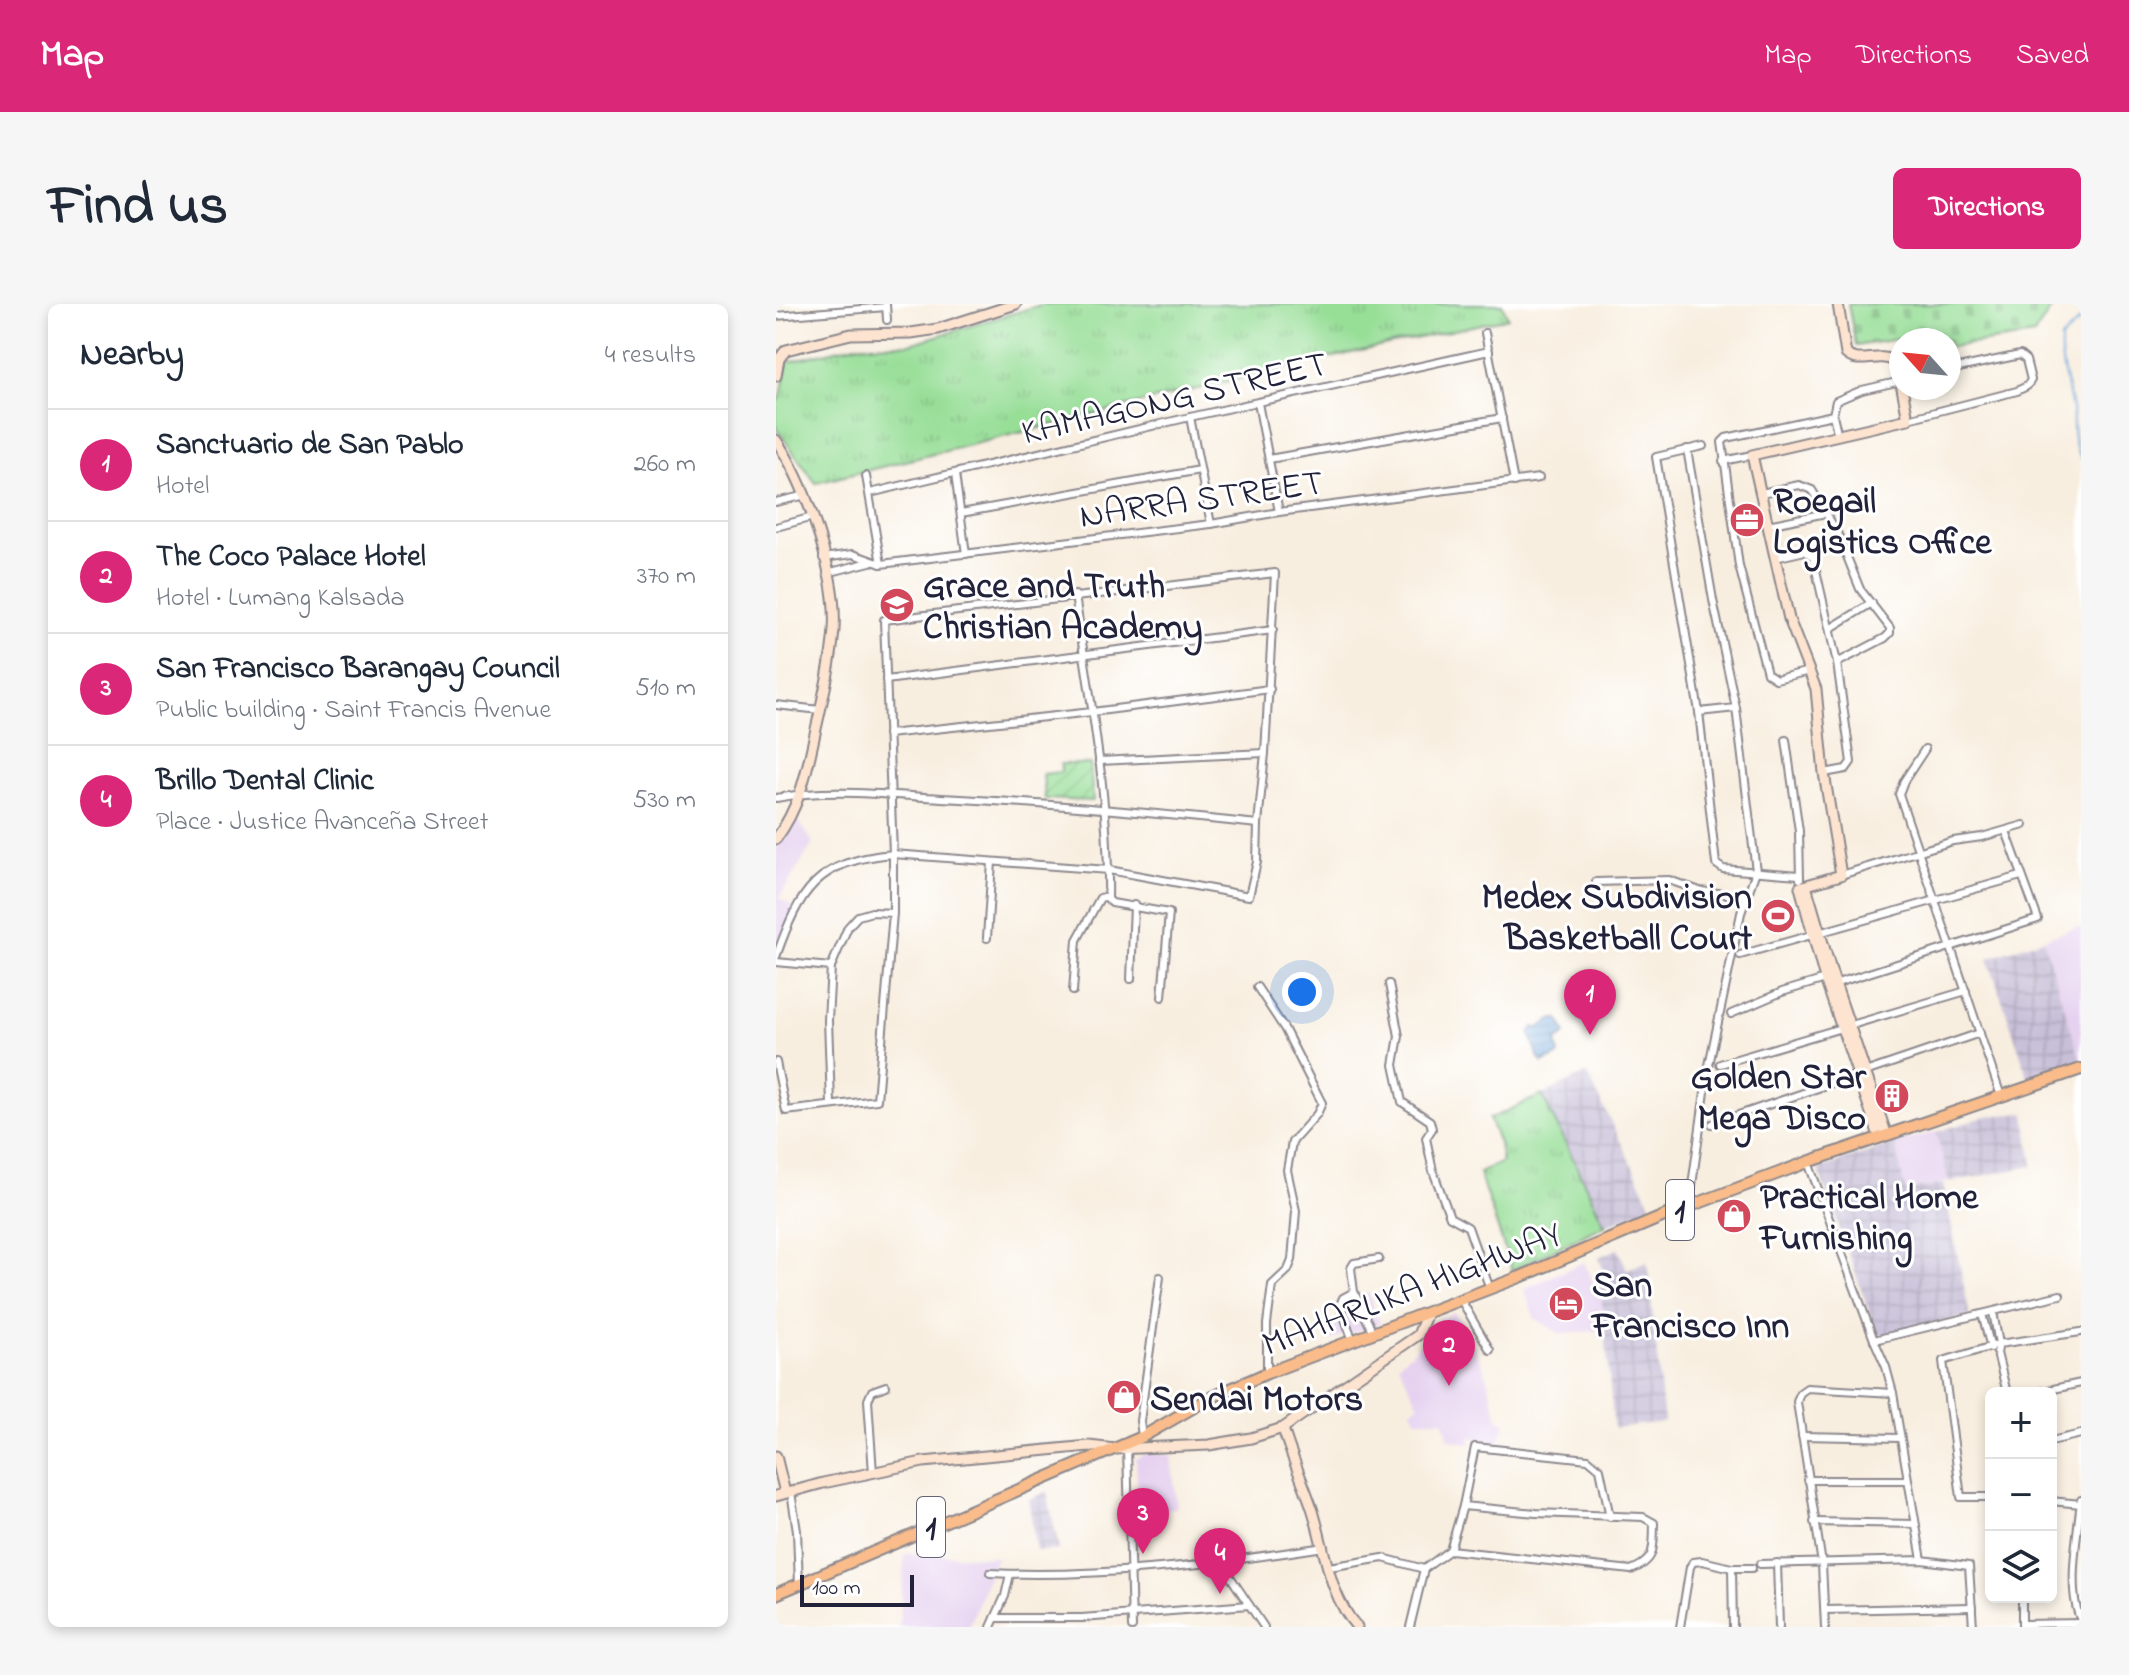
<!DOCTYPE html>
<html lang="en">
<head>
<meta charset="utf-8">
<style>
  body { margin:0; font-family:"Indie Flower",sans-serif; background:#f6f6f7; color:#1f2937 }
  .controls { position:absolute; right:24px; bottom:24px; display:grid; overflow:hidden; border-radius:12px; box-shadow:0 4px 12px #0003 }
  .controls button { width:72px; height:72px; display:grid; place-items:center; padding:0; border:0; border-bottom:2px solid #e0e1e3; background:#fff; color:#1f2937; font:40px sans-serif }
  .compass { position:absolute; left:1113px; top:24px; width:72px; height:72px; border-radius:50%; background:#fff; box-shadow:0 4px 12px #0003; rotate:297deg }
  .scale { position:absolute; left:24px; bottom:20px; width:114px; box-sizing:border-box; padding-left:8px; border:4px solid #22223b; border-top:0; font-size:22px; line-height:28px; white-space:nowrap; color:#22223b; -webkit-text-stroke:6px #fff; paint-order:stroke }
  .you { position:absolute; left:526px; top:688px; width:28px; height:28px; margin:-20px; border:6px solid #fff; border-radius:50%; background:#1a73e8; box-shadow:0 0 0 12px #1a73e833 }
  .badge { display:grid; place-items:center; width:52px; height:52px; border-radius:50%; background:#db2777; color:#fff; font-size:26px; font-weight:700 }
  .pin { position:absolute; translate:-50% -66px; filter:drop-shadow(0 2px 4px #0008) }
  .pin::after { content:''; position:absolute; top:42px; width:28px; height:24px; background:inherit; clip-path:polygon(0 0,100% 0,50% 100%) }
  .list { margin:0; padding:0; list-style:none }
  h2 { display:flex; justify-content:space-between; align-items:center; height:104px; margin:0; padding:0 32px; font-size:34px }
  h2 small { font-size:26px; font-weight:400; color:#747a83 }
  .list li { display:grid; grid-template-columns:52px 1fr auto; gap:24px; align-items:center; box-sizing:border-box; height:112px; padding:0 32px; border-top:2px solid #e0e1e3 }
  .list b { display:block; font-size:30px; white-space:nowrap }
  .list p { margin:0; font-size:26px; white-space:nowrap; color:#747a83 }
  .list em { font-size:26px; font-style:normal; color:#747a83 }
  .icon { flex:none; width:44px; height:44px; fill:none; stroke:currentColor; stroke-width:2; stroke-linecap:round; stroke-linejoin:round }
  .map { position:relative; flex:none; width:1305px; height:1323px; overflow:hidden; border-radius:12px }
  header { display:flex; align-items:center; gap:48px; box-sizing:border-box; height:112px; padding:0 40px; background:#db2777; color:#fff }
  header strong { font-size:38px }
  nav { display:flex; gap:44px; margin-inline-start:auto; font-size:28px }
  .intro { display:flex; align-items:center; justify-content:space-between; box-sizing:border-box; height:192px; padding:0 48px }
  h1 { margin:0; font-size:56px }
  .button { padding:20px 36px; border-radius:12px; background:#db2777; color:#fff; font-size:28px; font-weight:700 }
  main { display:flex; gap:48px; padding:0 48px }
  aside { flex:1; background:#fff; border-radius:12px; box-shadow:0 4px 12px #0003 }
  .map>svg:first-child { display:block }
  .built { fill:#e6d2f0 }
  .industrial { fill:url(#industrial-grid) }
  .grass { fill:url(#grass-tufts); stroke:#5c8069; stroke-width:2 }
  .cemetery { fill:url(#cemetery-stones); stroke:#5c8069; stroke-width:2 }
  .garden { fill:url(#garden-furrows); stroke:#5c8069; stroke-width:2 }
  .water { fill:url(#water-rules); stroke:#46628a; stroke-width:2 }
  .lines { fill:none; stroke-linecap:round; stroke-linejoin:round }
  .stream { stroke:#69a3d9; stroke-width:2 }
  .street-casing { stroke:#8d888d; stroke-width:10 }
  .secondary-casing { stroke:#8d888d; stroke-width:13 }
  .primary-casing { stroke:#8d888d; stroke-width:14 }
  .street { stroke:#fff; stroke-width:6 }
  .secondary { stroke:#fde4d0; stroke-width:9 }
  .primary { stroke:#f9bc8a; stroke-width:10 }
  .labels { text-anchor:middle; stroke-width:6; stroke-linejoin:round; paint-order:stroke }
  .shield { fill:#fff; stroke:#646476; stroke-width:2 }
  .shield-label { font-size:34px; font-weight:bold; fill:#22223b }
  .street-label { font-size:36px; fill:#22223b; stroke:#fff }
  .poi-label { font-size:36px; font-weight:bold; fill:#22223b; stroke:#fff; text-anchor:start }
</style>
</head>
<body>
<header>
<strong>Map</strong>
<nav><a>Map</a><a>Directions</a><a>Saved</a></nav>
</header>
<div class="intro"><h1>Find us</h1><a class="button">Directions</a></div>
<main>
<aside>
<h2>Nearby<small>4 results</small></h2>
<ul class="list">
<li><span class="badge">1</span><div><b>Sanctuario de San Pablo</b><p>Hotel</p></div><em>260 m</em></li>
<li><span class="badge">2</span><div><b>The Coco Palace Hotel</b><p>Hotel · Lumang Kalsada</p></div><em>370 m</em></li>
<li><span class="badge">3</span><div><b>San Francisco Barangay Council</b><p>Public building · Saint Francis Avenue</p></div><em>510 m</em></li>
<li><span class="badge">4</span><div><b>Brillo Dental Clinic</b><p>Place · Justice Avanceña Street</p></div><em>530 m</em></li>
</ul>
</aside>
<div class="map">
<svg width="1305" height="1323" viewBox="0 0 1305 1323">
  <defs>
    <pattern id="industrial-grid" width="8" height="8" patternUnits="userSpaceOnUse" patternTransform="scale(2)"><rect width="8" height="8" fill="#c8bfd8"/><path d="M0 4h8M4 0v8" fill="none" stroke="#aca4ba"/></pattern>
    <pattern id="grass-tufts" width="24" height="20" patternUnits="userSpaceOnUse" patternTransform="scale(2)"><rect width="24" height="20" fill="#97de97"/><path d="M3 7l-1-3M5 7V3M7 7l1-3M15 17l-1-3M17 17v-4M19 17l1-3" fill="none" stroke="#82be83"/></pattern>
    <pattern id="cemetery-stones" width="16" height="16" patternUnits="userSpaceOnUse" patternTransform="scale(2)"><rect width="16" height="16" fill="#97de97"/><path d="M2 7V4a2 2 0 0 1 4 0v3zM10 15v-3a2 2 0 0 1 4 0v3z" fill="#82be83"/></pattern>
    <pattern id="garden-furrows" width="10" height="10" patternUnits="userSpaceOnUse" patternTransform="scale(2)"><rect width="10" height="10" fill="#97de97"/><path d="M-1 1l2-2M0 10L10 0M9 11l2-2" fill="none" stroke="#82be83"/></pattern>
    <pattern id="water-rules" width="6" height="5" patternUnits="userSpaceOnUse" patternTransform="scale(2)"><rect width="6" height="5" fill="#69a3d9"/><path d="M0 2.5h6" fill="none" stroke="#5684b1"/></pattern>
  </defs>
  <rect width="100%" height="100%" fill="#fff"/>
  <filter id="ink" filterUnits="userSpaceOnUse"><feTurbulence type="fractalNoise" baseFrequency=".0125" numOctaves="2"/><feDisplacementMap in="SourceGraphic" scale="16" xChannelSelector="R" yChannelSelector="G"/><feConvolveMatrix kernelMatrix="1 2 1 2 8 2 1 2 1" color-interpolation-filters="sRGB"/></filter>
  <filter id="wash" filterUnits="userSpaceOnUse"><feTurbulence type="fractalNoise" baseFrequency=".006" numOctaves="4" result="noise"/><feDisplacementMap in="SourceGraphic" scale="32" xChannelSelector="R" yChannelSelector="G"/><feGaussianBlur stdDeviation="1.8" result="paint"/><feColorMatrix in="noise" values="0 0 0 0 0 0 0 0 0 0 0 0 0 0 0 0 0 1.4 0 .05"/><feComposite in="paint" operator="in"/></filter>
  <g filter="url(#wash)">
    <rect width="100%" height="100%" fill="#f8eedf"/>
    <g class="built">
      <path d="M22,516L37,539L3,594L18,603L0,650V544Z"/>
      <path d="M1304,622L1305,626V757L1267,635Z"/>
      <path d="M1160,828L1173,878L1129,887L1119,839Z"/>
      <path d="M808,958L818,980L824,977L830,1026L785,1030L759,1015L748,985Z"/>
      <path d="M592,989L604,1019L554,1036L548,1023L563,1019L561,995Z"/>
      <path d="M678,1009L686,1018L708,1064L722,1114L729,1119L722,1139L694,1133L695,1140L673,1135L667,1116H641L635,1105L643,1101L622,1060L640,1045L652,1029L653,1020Z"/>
      <path d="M370,1149L395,1151L401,1204L379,1206L378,1201H362L360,1155Z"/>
      <path d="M129,1250L220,1253L193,1323H123Z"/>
    </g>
    <g class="industrial">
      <path d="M1267,635L1305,757L1252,773L1212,654Z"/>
      <path d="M811,769L876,902L829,921L766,791Z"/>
      <path d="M1249,809L1257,862L1173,878L1160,828L1211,812Z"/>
      <path d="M1119,839L1129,887L1167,880L1194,1012L1102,1032L1042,865Z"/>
      <path d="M842,945L851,965L871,958L888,1118L838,1124L824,977L829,973L823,953Z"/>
      <path d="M271,1187L283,1246L260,1247L253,1196Z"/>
    </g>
    <g class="grass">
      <path d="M268,0H726L732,14L482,70L40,179L0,124V98L5,93L11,58L80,41L134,40Z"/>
      <path d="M766,791L829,921L736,966L703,869L726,858L723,839L713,815Z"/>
    </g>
    <path class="cemetery" d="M1072,0H1278L1258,31L1173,43V36H1129L1127,34L1080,42Z"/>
    <path class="garden" d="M285,460H314L317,497L269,495L267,470L285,468Z"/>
    <path class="water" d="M778,715H783L790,730L780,737L783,751L767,759L763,755L754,729L758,723L762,724Z"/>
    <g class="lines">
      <path class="stream" d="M1305,16L1285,35C1283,60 1292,80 1296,105C1298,122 1295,139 1305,154"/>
    </g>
  </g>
  <g filter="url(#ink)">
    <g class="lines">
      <defs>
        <g id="street">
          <path d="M110,0L111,16"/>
          <path d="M0,12L110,3"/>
          <path d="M709,29L738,178"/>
          <path d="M482,99L503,208"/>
          <path d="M414,113L435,220"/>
          <path d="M1132,115L1241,87L1251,82L1255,76L1250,56L1244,51L1173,66"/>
          <path d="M1062,132L1057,111L1060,97L1086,86L1125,77"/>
          <path d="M927,142L880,153L923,408L940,560L947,565L1023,571"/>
          <path d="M911,145L937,296L960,404L980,567L965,609L932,766L913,903"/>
          <path d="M493,155L726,114"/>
          <path d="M947,157L976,151"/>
          <path d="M179,170L190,250"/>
          <path d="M90,172L105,260"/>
          <path d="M94,189L414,113L713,47"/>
          <path d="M985,189L1023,181L1036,186L1061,228L1084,285L1114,324V329L1109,334L1061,359"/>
          <path d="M0,198L30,191"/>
          <path d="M185,209L424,166"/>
          <path d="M992,221L1050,209"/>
          <path d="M0,223L37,213"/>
          <path d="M47,254L77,250L105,260L435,220L503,208L763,174"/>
          <path d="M999,254L1029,247L1037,253L1061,359L1075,458L1070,465L1048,469"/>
          <path d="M51,269L94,258"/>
          <path d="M299,291C313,391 334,494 332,595L336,599L393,609L386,693"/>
          <path d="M1055,324L1096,299"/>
          <path d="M1034,367L1000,375L991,369L963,262L946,138L950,134L1057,111"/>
          <path d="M110,376L497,326"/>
          <path d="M0,401L44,406"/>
          <path d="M923,408L960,404"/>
          <path d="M112,430L316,408L494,385"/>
          <path d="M1010,436L1023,527L1024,575"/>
          <path d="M1149,445L1128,477L1123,490L1225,792"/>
          <path d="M323,457L489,449"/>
          <path d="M0,494C53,484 111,491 165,494C271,499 376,509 482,520"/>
          <path d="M1065,571L1177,537L1206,533L1248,521"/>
          <path d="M820,578L893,576L924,587L969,592"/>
          <path d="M211,634L216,558"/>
          <path d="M964,651L1245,572"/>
          <path d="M0,653C24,585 41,557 117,550L333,566L473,592L481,558L482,520L489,449L499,269L108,316L117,550V609L101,796L10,807L0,758"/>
          <path d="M0,658L55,663"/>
          <path d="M355,675L358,601"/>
          <path d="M613,680L623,732L618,761L626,798L654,817L656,825L650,834L657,867L674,913L692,923L714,985"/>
          <path d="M1058,680L1262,615L1230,527"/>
          <path d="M481,683L508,724L546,799L541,810L516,838L511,866L520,907L516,956L512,966L496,981L491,1020V1069"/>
          <path d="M297,687L301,636L324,594L332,592"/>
          <path d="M955,710L1006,688L1053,674"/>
          <path d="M944,760L1190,687"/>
          <path d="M55,800L52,716L55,663L72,623L82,612L96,608L117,609"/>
          <path d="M936,820L1204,729"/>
          <path d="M1032,858L1098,1036L1284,991"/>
          <path d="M578,988L597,1029"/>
          <path d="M685,996L714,1046"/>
          <path d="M1217,1008L1223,1040L1221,1049L1231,1089"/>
          <path d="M1206,1010L1215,1044"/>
          <path d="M1098,1036L1110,1063L1117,1089L1146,1256"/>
          <path d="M577,1037L564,1001L567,994L578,988L575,964L578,959L603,955"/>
          <path d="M1259,1089L1305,1079"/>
          <path d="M1026,1132L1124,1134"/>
          <path d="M366,1133L364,1117L384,973"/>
          <path d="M1275,1137L1305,1130"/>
          <path d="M351,1144L356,1323"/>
          <path d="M97,1169L92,1096L96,1087L110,1082"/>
          <path d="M1032,1176H1131"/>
          <path d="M15,1188L21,1227L23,1281"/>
          <path d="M1215,1193H1185L1167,1057L1223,1040L1305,1028"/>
          <path d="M1305,1196C1302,1229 1290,1287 1305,1316"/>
          <path d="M1275,1197L1305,1200"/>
          <path d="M1038,1218L1139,1220"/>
          <path d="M674,1246L855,1266C881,1256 877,1244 878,1219L867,1213L760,1209L687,1202"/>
          <path d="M445,1259L488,1323"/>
          <path d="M1001,1259L1003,1323"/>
          <path d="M984,1260L1146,1256L1193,1262L1197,1323"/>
          <path d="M553,1263L607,1254L648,1265L674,1246L687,1202L699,1143L812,1155L824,1165L834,1213"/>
          <path d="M956,1264L957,1323"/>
          <path d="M214,1269C325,1274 438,1260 548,1243"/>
          <path d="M1246,1293V1321"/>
          <path d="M1049,1306L1196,1303"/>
          <path d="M219,1314H306L473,1301"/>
          <path d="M1246,1320L1305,1319"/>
          <path d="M215,1323L229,1292L234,1270"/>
          <path d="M634,1323L648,1265"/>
          <path d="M904,1323L914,1263L917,1258L926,1257L956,1264H976"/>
          <path d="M1049,1323L1046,1260L1021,1098L1024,1089L1031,1084L1117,1089"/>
        </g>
        <g id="secondary">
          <path d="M1062,0L1070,50C1083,62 1102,48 1118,57L1125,81"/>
          <path d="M0,72L3,55L10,46L75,30L135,29L162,25L240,0"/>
          <path d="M0,136C30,180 62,272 58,326C55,362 46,398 38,434C30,471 23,504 0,535"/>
          <path d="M1031,585L1057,673L1110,829"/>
          <path d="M1103,832L1049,675L1024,583L1065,571L1048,469L1040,385L1013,315L976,151L1132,115L1126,84"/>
          <path d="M507,1124C515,1153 528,1179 537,1207C549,1246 553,1292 581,1323"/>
          <path d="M0,1152L9,1189"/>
          <path d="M0,1192L47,1179L147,1158L313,1142L339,1145L433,1141L475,1134L507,1124L642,1031L651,1009"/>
        </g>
        <path id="primary" d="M0,1290L366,1133L432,1095L491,1069L744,973L893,910L1032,858L1305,765"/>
      </defs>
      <use href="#street" class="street-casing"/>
      <use href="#secondary" class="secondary-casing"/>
      <use href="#primary" class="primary-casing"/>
      <use href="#street" class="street"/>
      <use href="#secondary" class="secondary"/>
      <use href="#primary" class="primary"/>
    </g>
  </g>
  <defs>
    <symbol id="office-disc" viewBox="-11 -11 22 22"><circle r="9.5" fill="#d1495b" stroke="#fff"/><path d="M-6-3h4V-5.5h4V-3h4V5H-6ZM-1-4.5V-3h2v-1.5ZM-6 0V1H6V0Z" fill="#fff"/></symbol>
    <symbol id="school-disc" viewBox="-11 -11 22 22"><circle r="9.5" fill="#d1495b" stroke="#fff"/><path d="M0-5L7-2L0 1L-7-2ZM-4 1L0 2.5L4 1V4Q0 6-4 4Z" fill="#fff"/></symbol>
    <symbol id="stadium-disc" viewBox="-11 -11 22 22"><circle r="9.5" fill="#d1495b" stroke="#fff"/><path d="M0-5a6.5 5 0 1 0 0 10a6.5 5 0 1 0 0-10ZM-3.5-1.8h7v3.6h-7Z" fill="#fff"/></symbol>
    <symbol id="building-disc" viewBox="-11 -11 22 22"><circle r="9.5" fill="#d1495b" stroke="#fff"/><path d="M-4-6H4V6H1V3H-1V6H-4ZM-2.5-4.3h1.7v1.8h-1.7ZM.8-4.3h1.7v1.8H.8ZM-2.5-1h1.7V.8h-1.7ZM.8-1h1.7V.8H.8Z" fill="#fff"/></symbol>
    <symbol id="shop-disc" viewBox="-11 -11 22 22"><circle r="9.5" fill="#d1495b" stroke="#fff"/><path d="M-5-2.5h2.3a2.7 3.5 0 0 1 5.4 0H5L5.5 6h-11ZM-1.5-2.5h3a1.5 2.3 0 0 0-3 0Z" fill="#fff"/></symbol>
    <symbol id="hotel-disc" viewBox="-11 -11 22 22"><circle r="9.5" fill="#d1495b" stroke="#fff"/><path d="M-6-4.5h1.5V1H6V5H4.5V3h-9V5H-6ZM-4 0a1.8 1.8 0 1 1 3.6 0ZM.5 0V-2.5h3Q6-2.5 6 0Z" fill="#fff"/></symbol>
  </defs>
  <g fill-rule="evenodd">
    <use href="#office-disc" x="951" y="196" width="40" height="40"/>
    <use href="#school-disc" x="101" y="281" width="40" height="40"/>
    <use href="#stadium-disc" x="982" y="592" width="40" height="40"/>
    <use href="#building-disc" x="1096" y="772" width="40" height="40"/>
    <use href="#shop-disc" x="938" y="892" width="40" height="40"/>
    <use href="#hotel-disc" x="770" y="980" width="40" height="40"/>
    <use href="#shop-disc" x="328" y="1073" width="40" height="40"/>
  </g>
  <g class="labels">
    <g class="shield">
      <rect x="890" y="876" width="28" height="60" rx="6"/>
      <rect x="141" y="1193" width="28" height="60" rx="6"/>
    </g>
    <g class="shield-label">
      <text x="904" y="918">1</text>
      <text x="155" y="1235">1</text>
    </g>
    <g class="street-label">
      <text transform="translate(398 92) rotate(-13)" y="13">KAMAGONG STREET</text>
      <text transform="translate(425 193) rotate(-8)" y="13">NARRA STREET</text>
      <text transform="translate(635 983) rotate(-21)" y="13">MAHARLIKA HIGHWAY</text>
    </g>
    <g class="poi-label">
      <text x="997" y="208">Roegail<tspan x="997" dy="41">Logistics Office</tspan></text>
      <text x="147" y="293">Grace and Truth<tspan x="147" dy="41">Christian Academy</tspan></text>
      <text x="976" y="604" text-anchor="end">Medex Subdivision<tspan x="976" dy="41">Basketball Court</tspan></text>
      <text x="1090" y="784" text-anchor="end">Golden Star<tspan x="1090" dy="41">Mega Disco</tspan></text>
      <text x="984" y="904">Practical Home<tspan x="984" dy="41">Furnishing</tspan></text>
      <text x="816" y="992">San<tspan x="816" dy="41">Francisco Inn</tspan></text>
      <text x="374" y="1106">Sendai Motors</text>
    </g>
  </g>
</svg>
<div class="controls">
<button>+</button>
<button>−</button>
<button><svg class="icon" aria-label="layers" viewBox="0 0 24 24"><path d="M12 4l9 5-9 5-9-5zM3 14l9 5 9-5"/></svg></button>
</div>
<svg class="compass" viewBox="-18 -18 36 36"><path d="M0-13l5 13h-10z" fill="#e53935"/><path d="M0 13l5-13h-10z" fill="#747a83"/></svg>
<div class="scale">100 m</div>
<div class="you"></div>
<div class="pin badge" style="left:814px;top:731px">1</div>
<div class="pin badge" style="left:673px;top:1082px">2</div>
<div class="pin badge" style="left:367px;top:1250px">3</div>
<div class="pin badge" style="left:444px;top:1290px">4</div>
</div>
</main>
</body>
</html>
